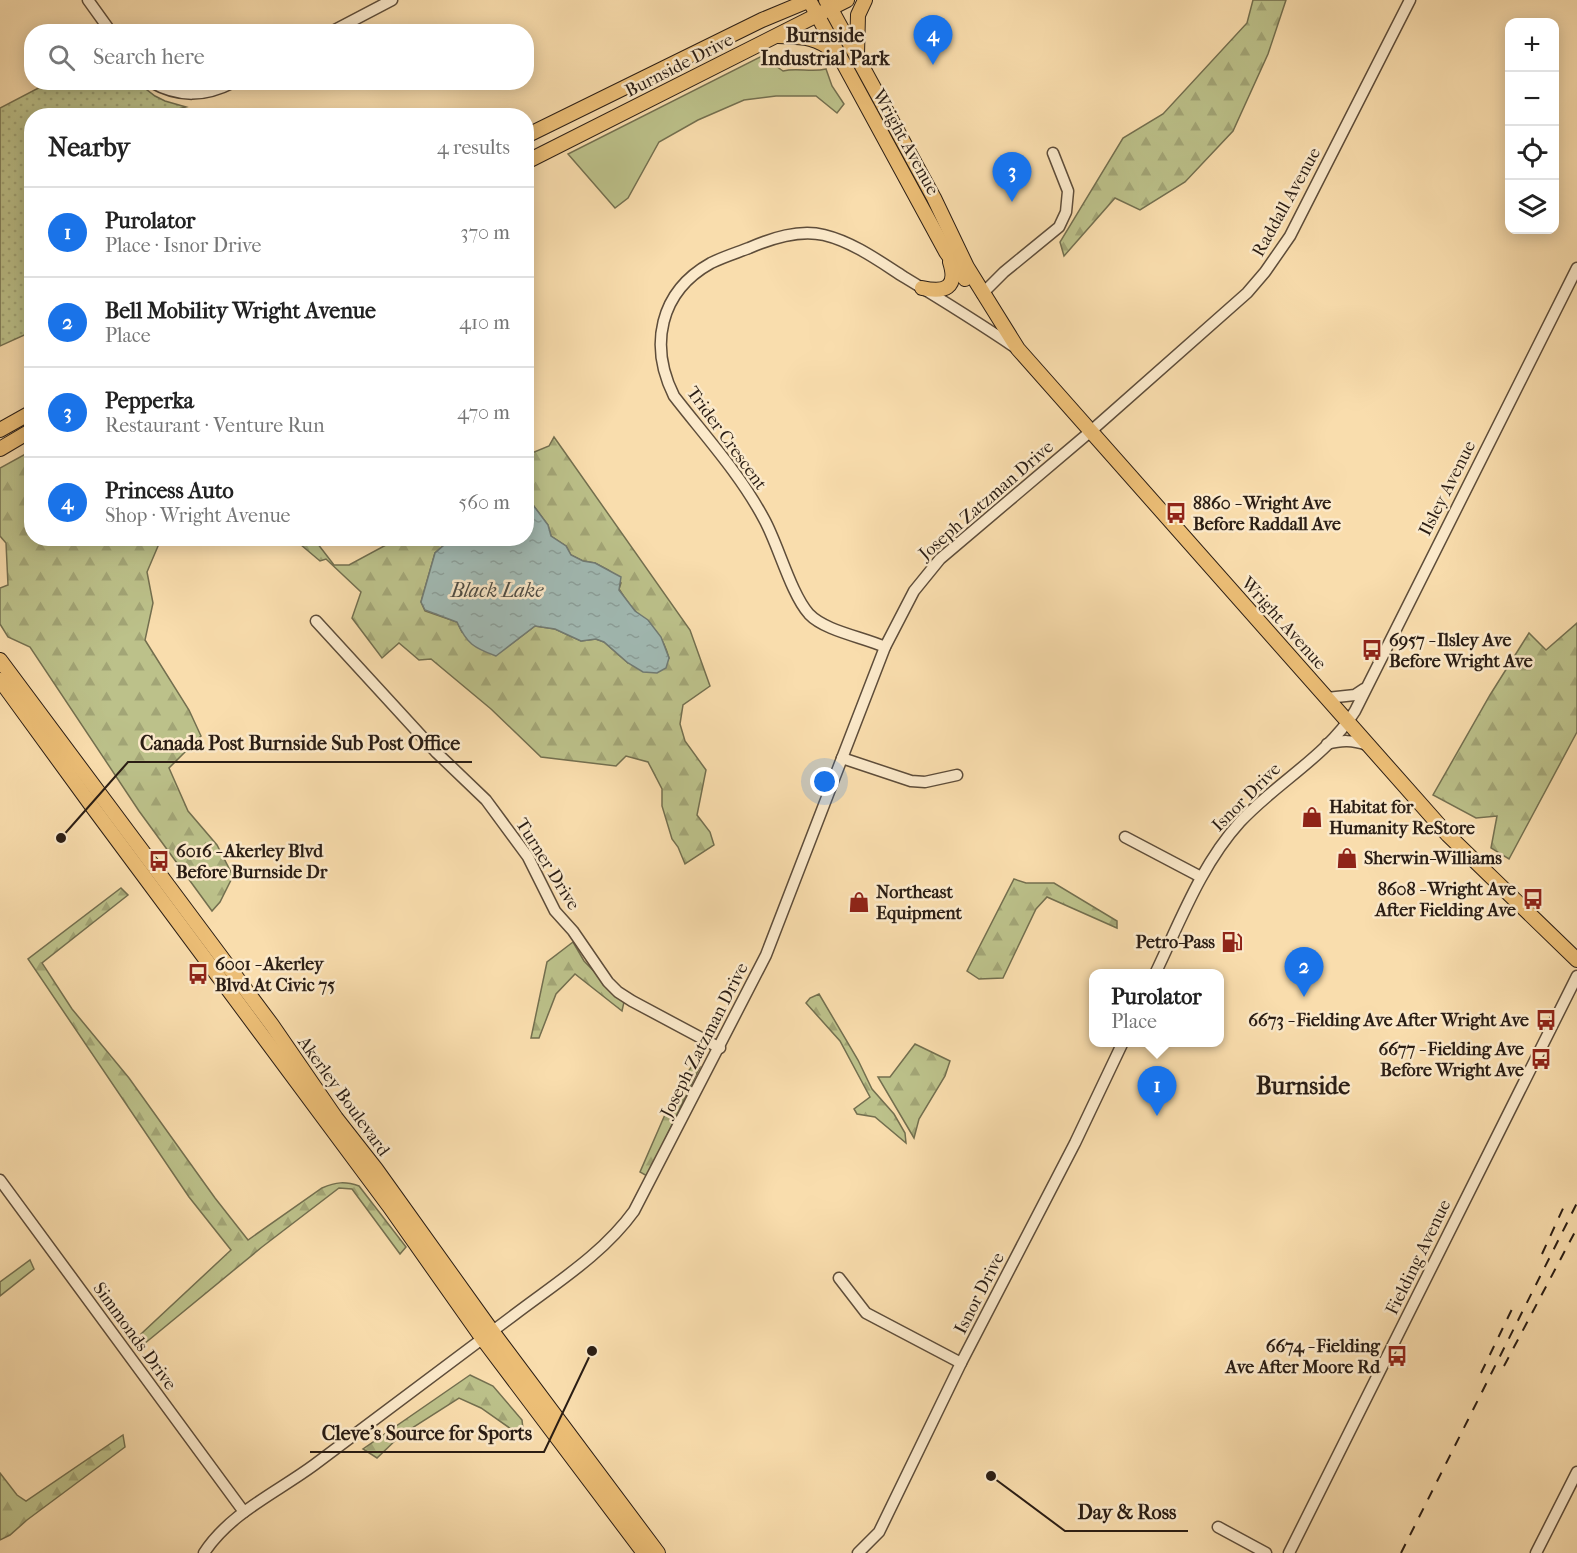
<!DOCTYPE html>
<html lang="en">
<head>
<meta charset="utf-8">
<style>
  body { margin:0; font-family:"IM FELL French Canon",serif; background:#f6f6f6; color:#222 }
  .controls { position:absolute; right:18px; top:18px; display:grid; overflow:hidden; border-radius:12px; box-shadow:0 3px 15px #0003 }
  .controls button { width:54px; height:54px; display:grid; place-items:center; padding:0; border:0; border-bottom:2px solid #e0e0e0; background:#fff; color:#222; font:30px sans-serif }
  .you { position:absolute; left:825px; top:782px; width:21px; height:21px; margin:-15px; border:4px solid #fff; border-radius:50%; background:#1a73e8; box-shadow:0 0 0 9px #1a73e833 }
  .badge { display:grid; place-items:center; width:39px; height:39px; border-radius:50%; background:#1a73e8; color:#fff; font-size:20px; font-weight:700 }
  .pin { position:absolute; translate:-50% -50px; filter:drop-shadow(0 2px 3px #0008) }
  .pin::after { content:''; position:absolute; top:32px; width:21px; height:18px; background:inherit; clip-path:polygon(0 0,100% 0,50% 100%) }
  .popup { position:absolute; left:1089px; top:969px; width:135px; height:78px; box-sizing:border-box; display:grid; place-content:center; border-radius:12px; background:#fff; filter:drop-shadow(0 2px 4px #0005); font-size:20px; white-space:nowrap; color:#767676 }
  .popup b { font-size:22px; color:#222 }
  .popup::after { content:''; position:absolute; left:50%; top:100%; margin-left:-12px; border:12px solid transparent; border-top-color:#fff }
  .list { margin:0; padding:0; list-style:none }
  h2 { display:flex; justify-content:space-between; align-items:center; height:78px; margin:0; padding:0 24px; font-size:26px }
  h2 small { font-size:20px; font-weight:400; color:#767676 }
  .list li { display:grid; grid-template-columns:39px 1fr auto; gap:18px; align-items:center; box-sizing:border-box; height:90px; padding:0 24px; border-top:2px solid #e0e0e0 }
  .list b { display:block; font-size:22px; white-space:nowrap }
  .list p { margin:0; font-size:20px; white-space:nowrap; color:#767676 }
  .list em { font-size:20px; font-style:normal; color:#767676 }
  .icon { flex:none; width:33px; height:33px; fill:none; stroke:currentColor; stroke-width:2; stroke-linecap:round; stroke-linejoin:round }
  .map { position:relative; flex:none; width:1577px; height:1553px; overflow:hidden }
  .search { position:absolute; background:#fff; box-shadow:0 3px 15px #0003; left:24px; top:24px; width:510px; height:66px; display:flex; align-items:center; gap:15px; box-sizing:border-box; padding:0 21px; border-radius:24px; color:#767676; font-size:22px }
  .panel { position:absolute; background:#fff; box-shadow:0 3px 15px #0003; left:24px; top:108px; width:510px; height:438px; border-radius:24px }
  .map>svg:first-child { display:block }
  .green { fill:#bcc18a; stroke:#736f4f; stroke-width:1.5 }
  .forest { fill:url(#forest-firs); stroke:#736f4f; stroke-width:1.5 }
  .park { fill:url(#park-dots); stroke:#736f4f; stroke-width:1.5 }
  .water { fill:url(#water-ripples); stroke:#717b74; stroke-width:1.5 }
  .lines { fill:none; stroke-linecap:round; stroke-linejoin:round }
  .minor-casing { stroke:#5e4d3a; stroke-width:13 }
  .major-casing { stroke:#2a1d14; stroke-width:16 }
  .minor { stroke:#fbe9ca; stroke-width:10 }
  .major { stroke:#ecbe76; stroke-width:14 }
  .rail { stroke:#2a1d14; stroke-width:2; stroke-dasharray:10 10; stroke-linecap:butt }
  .labels { text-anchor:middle; stroke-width:5; stroke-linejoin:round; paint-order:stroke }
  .street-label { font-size:18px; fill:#2a1d14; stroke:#fbe9ca }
  .poi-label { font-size:18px; font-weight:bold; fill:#2a1d14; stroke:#fbe9ca; text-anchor:start }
  .neighbourhood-label { font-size:20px; font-weight:bold; fill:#2a1d14; stroke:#fbe9ca }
  .water-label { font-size:20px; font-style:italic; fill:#4e4c44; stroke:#fbe9ca }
  .district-label { font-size:24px; font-weight:bold; fill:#2a1d14; stroke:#fbe9ca }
  .leader { fill:none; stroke:#2a1d14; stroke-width:2 }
  .callout-dot { fill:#2a1d14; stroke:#fbe9ca; stroke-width:2 }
  .callout-label { font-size:20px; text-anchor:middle; font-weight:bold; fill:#2a1d14; stroke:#fbe9ca; stroke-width:5; stroke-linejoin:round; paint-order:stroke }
</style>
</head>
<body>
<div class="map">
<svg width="1577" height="1553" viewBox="0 0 1577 1553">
  <defs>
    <pattern id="forest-firs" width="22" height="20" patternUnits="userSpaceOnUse" patternTransform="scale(1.5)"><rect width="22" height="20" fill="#bcc18a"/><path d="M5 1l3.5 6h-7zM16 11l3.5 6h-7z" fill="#a2a576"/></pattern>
    <pattern id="park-dots" width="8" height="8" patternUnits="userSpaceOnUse" patternTransform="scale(1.5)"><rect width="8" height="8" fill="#bcc18a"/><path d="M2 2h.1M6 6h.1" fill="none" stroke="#a2a576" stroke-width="1.8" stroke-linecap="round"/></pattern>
    <pattern id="water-ripples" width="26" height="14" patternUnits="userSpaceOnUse" patternTransform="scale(1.5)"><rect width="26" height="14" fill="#a1bab4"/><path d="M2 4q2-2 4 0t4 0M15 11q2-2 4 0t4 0" fill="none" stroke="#8b9f9a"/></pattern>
  </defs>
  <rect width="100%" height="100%" fill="#f9ddad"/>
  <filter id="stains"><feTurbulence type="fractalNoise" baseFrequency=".00333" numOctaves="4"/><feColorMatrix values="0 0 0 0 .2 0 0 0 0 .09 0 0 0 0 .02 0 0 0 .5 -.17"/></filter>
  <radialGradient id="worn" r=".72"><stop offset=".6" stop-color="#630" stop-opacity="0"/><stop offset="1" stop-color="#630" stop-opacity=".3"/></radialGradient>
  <path class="green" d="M762,56L783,71C798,67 810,73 826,69L832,86L844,104L837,113L816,96H776L744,100L698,120L659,142L628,198L615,208L568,154Z"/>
  <g class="forest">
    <path d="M1253,0H1286L1268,54L1233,131L1185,182L1140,210L1115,198L1064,256L1060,242L1123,138L1163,114L1247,23Z"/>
    <path d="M554,437L690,630L710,686L683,705L680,724L685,741L706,770L697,815L710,832L714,845L685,864L678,847L672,839L662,806V789L648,762L626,756L616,766L541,757L491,709L431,659L419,660L399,643L382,658L352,618L361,592L326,559L320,561L294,539H314L334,565H349L397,539H451L435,553L421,602L425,611L457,622L462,632L510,645L535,626L555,629L581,641L596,639L604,642L628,663L669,658C662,634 654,628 636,612C630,606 624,597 619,589L621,583L615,575L608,570L595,563L583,561L571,555L566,546L551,536L548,525L527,497V455L549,446Z"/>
    <path d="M31,451L32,538L161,539L147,572L153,603L145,640L189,710L201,736L169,768L188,811L217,845L233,876L220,902L212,911L139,811L30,647L8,637L0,624V588L8,585L6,543L0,536V468Z"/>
    <path d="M1577,623V732L1509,859L1491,848L1497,816L1476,818L1433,795L1490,695L1529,633L1546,650Z"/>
    <path d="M1014,879L1026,883H1054L1117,921V928L1047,897L1036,909L1003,978L979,979L967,971Z"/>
    <path d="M121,888L128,895L42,963L72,1009L129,1078L215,1198L248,1240L322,1188C336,1182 345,1181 359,1186L406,1247L400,1254L352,1189L339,1188L262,1247L144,1344L141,1334L231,1250L189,1197L28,959Z"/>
    <path d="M573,942L584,961L624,1002L622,1011L575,974L556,994L539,1038H531L547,962Z"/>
    <path d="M819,994L858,1060L872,1089L894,1114L905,1133L906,1143L875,1117L857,1114L854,1109L870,1097L840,1041L806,1003L810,998Z"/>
    <path d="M915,1044L950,1061L945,1076L919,1119L914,1138L878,1077H890Z"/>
    <path d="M695,1062L700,1067L647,1176L640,1172L677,1087Z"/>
    <path d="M30,1260L34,1269L0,1296V1282Z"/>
    <path d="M470,1375L493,1386L522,1420L524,1438L481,1408L459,1398L401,1435L377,1458L363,1449Z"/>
    <path d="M123,1435L125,1447L27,1520L10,1535L0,1540V1473L17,1495L26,1501Z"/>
  </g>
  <path class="park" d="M48,83H138L155,96L165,101L186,107L155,115L32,116L31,332L0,346V108Z"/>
  <path class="water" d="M527,497L548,525L551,536L566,546L571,555L583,561L595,563L621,577L619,590L635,611L648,620L661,637L669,658L666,668L657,673L643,672L628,663L604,642L596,639L581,641L555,629L535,626L496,656C474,648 467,644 457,622L425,610L421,602L435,553L451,539L526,538Z"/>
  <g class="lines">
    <defs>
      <g id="minor">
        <path d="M88,0L111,32"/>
        <path d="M331,32L392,0"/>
        <path d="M151,82C179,98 205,97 234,82"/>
        <path d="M982,294L1004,272L1059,227L1066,212L1068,191L1053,153"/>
        <path d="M316,621L437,753L486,800L528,857L555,911L573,931L608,982L618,992L632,1001L720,1048"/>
        <path d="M885,647C863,637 825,631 809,614C791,594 778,544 764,519C740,474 705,436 674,396C649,346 659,292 711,263C723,257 736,253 749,248C772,238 799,229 824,235C853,242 879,261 904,277C942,300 979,323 1016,348"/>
        <path d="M1327,698L1355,695L1364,689"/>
        <path d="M1327,744C1342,740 1352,740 1367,745"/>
        <path d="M842,758L911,781L925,782L957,775"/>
        <path d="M1125,837L1201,877"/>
        <path d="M1155,974C1180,922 1201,865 1240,822C1276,783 1327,756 1355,711L1577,268"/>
        <path d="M0,1180L244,1512"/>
        <path d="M839,1278L866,1313L961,1363"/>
        <path d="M1218,1527L1266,1553"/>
        <path d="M204,1553C230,1513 276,1493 314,1465C380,1415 447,1365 514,1315C556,1283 603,1254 634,1211L766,955L885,647L914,591L940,559L1091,431L1247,293L1265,272L1290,236L1410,0"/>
        <path d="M858,1553L879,1532L961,1363L1075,1143L1123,1042"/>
        <path d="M1289,1553L1577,976"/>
        <path d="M1536,1553L1577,1472"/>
      </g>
      <g id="major">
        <path d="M809,0L946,252L965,279"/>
        <path d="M826,0L934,198L967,267L1018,349L1448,835L1577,960"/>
        <path d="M778,36C802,37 815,36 835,52"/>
        <path d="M857,54L858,15L865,0"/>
        <path d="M526,136L762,20L810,0"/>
        <path d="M526,162L847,0"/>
        <path d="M922,288C945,293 958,288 950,262"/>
        <path d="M0,430L32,412"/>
        <path d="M0,449L32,430"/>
        <path d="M0,660L272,1025L336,1118L376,1169L492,1331L658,1553"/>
        <path d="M0,680L94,809L389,1206L482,1338L644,1553"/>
      </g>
    </defs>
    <use href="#minor" class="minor-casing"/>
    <use href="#major" class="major-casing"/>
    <use href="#minor" class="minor"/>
    <use href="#major" class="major"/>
    <g class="rail">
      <path d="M1542,1254L1566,1202"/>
      <path d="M1504,1366L1577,1228"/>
      <path d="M1481,1373L1514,1305"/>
      <path d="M1401,1553L1577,1203"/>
    </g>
  </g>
  <defs>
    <symbol id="bus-bare" viewBox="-9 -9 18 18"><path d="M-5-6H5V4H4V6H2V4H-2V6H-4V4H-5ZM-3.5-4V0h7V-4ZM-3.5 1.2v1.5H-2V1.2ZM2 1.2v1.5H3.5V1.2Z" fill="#8f2418" stroke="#fbe9ca" stroke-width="2.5" paint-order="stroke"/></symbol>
    <symbol id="shop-bare" viewBox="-9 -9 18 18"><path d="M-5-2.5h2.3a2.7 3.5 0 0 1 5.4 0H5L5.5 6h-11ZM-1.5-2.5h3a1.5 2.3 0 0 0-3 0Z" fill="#8f2418" stroke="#fbe9ca" stroke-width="2.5" paint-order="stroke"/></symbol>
    <symbol id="fuel-bare" viewBox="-9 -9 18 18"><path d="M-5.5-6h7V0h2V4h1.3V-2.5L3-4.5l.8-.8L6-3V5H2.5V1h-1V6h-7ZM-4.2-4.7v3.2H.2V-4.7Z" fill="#8f2418" stroke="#fbe9ca" stroke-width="2.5" paint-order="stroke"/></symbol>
  </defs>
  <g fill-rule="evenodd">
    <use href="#bus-bare" x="1161" y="498" width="30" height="30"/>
    <use href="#bus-bare" x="1357" y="635" width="30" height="30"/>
    <use href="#shop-bare" x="1297" y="802" width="30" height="30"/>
    <use href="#shop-bare" x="1332" y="843" width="30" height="30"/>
    <use href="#bus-bare" x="144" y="846" width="30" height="30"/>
    <use href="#bus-bare" x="1518" y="884" width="30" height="30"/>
    <use href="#shop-bare" x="844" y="887" width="30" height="30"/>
    <use href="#fuel-bare" x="1217" y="927" width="30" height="30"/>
    <use href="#bus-bare" x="183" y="959" width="30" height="30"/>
    <use href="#bus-bare" x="1531" y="1005" width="30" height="30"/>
    <use href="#bus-bare" x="1526" y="1044" width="30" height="30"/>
    <use href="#bus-bare" x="1382" y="1341" width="30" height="30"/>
  </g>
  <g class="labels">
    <g class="street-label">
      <text transform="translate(679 65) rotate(-27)" y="6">Burnside Drive</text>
      <text transform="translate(906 142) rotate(61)" y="6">Wright Avenue</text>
      <text transform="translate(1286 202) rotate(-61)" y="6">Raddall Avenue</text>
      <text transform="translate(727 438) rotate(54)" y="6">Trider Crescent</text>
      <text transform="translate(1447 488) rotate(-63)" y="6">Ilsley Avenue</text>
      <text transform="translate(986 500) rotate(-41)" y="6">Joseph Zatzman Drive</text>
      <text transform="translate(1284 623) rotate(48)" y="6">Wright Avenue</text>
      <text transform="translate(1246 797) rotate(-45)" y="6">Isnor Drive</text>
      <text transform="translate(548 864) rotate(58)" y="6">Turner Drive</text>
      <text transform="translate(704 1040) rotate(-63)" y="6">Joseph Zatzman Drive</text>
      <text transform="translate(344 1096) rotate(54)" y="6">Akerley Boulevard</text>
      <text transform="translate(1418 1257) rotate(-64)" y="6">Fielding Avenue</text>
      <text transform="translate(979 1293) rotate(-63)" y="6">Isnor Drive</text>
      <text transform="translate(135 1336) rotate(54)" y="6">Simmonds Drive</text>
    </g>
    <g class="poi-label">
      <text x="1193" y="509">8860 - Wright Ave<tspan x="1193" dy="21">Before Raddall Ave</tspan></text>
      <text x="1389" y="646">6957 - Ilsley Ave<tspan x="1389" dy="21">Before Wright Ave</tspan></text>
      <text x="1329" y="813">Habitat for<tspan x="1329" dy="21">Humanity ReStore</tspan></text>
      <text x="176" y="857">6016 - Akerley Blvd<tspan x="176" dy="21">Before Burnside Dr</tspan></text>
      <text x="1364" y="864">Sherwin-Williams</text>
      <text x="1516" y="895" text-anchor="end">8608 - Wright Ave<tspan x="1516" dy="21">After Fielding Ave</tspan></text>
      <text x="876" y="898">Northeast<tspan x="876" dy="21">Equipment</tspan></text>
      <text x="1215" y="948" text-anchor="end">Petro-Pass</text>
      <text x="215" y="970">6001 - Akerley<tspan x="215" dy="21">Blvd At Civic 75</tspan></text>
      <text x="1529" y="1026" text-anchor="end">6673 - Fielding Ave After Wright Ave</text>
      <text x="1524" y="1055" text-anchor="end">6677 - Fielding Ave<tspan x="1524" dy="21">Before Wright Ave</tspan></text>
      <text x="1380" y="1352" text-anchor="end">6674 - Fielding<tspan x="1380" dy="21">Ave After Moore Rd</tspan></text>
    </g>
    <g class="neighbourhood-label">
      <text x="825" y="42">Burnside<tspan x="825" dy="23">Industrial Park</tspan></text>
    </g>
    <g class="water-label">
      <text x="497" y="597">Black Lake</text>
    </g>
    <g class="district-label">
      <text x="1303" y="1094">Burnside</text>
    </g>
  </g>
  <path class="leader" d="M61 838L128 762H472M592 1351L544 1452H310M991 1476L1065 1531H1188"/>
  <g class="callout-dot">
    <circle cx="61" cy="838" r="6"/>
    <circle cx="592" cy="1351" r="6"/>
    <circle cx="991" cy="1476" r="6"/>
  </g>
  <g class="callout-label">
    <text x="300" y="750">Canada Post Burnside Sub Post Office</text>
    <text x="427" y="1440">Cleve's Source for Sports</text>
    <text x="1127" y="1519">Day &amp; Ross</text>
  </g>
  <rect width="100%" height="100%" filter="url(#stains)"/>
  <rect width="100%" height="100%" fill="url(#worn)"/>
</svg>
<div class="controls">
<button>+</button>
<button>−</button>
<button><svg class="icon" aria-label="locate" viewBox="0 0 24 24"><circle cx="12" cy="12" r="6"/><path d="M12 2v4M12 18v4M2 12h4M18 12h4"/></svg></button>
<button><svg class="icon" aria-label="layers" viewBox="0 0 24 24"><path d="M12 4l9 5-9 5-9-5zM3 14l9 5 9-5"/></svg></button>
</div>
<div class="you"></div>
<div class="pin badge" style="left:1157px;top:1116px">1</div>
<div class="popup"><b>Purolator</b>Place</div>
<div class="pin badge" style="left:1304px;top:997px">2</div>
<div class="pin badge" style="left:1012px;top:202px">3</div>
<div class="pin badge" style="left:933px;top:65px">4</div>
<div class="search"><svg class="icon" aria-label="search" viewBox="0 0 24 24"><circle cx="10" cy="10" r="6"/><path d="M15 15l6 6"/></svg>Search here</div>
<section class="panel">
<h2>Nearby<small>4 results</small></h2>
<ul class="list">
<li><span class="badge">1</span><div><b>Purolator</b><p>Place · Isnor Drive</p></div><em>370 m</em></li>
<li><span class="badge">2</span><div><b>Bell Mobility Wright Avenue</b><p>Place</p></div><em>410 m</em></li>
<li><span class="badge">3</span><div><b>Pepperka</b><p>Restaurant · Venture Run</p></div><em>470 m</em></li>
<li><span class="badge">4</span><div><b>Princess Auto</b><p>Shop · Wright Avenue</p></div><em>560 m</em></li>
</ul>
</section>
</div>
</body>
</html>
